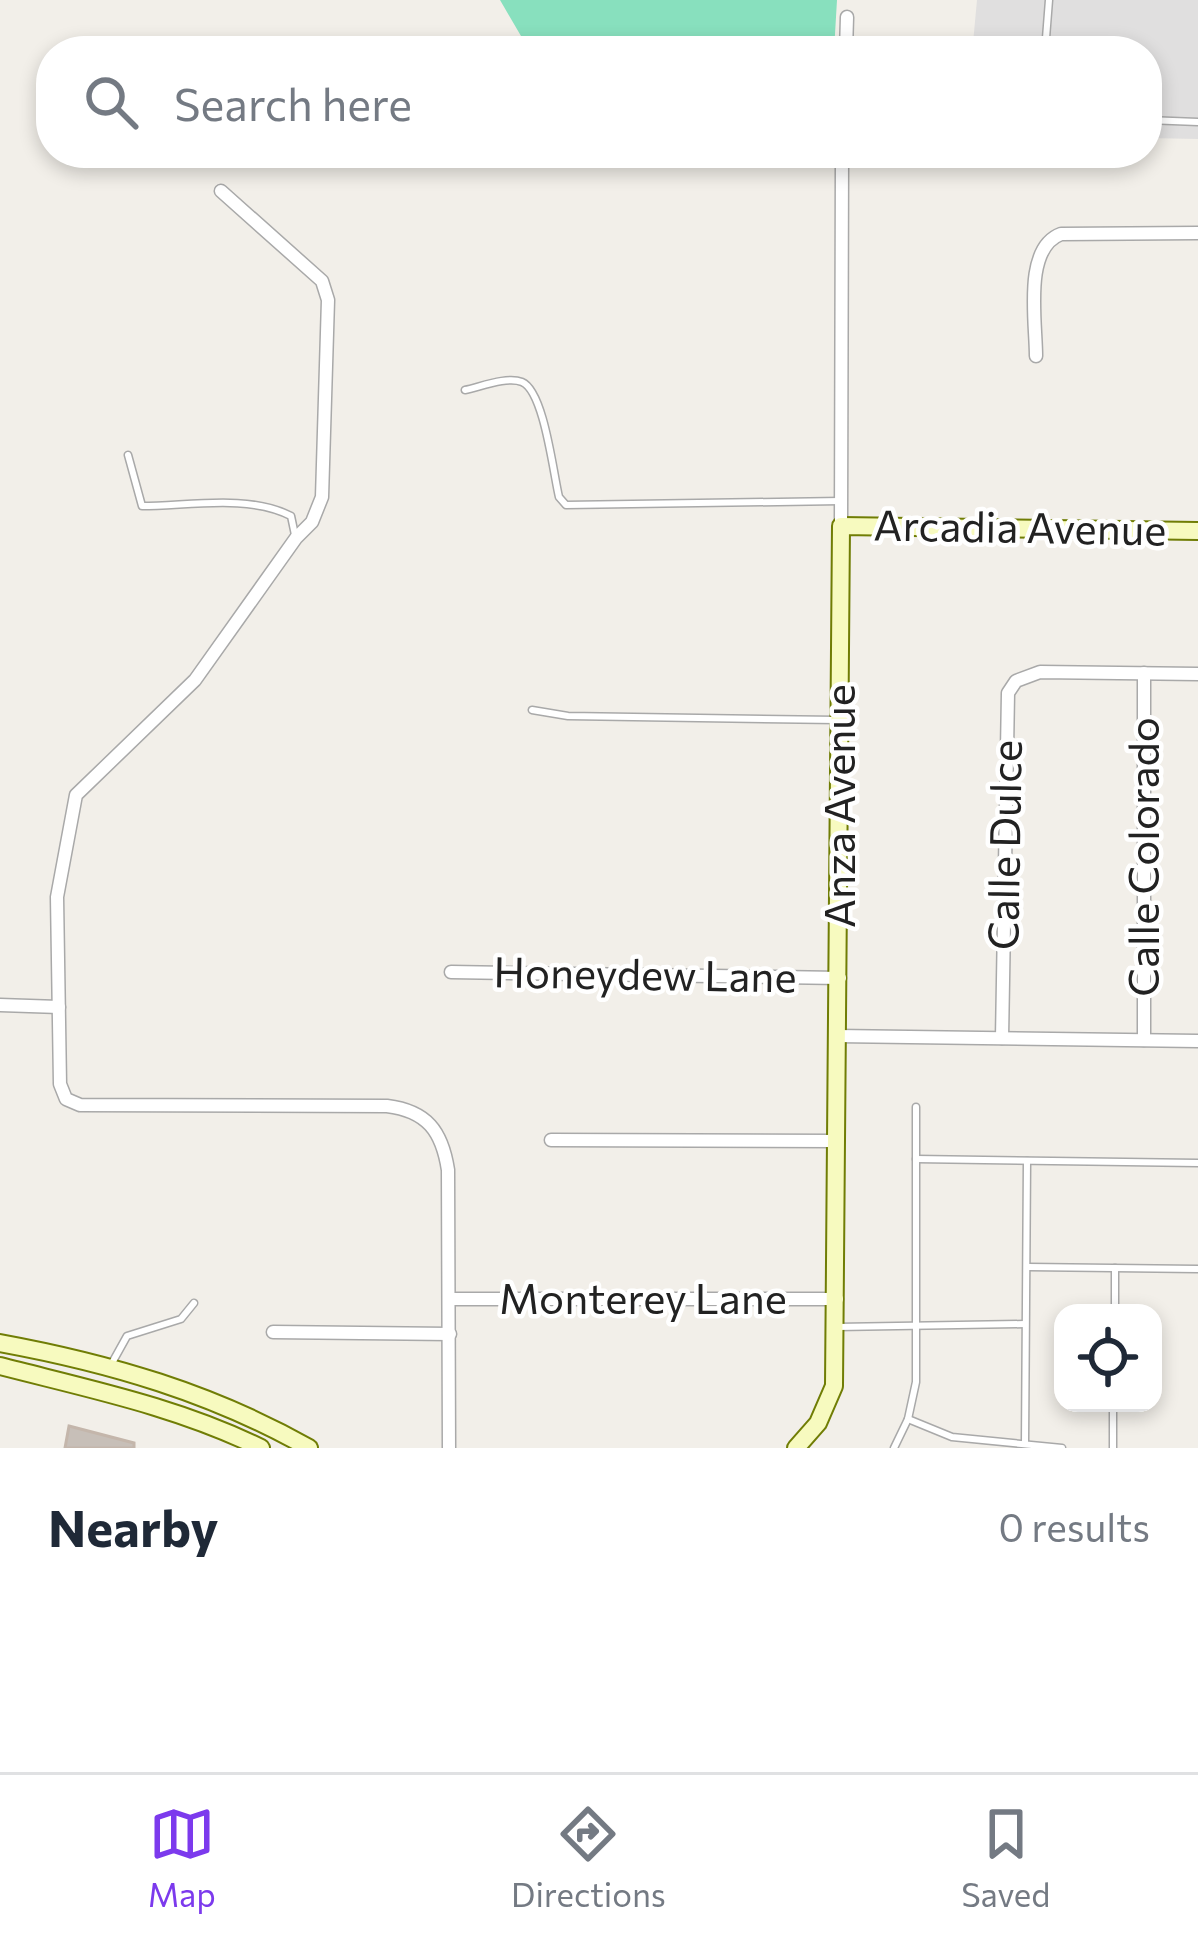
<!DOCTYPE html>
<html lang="en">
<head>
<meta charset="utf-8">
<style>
  body { margin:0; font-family:Commissioner,sans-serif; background:#f6f6f7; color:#1f2937 }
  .controls { position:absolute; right:36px; bottom:36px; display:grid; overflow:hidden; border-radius:24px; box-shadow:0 6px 18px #0003 }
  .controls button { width:108px; height:108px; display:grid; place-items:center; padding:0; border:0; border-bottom:3px solid #e0e1e3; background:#fff; color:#1f2937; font:60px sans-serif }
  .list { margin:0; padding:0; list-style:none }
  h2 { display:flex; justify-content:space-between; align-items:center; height:156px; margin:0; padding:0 48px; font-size:51px }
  h2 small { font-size:39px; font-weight:400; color:#747a83 }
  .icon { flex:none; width:66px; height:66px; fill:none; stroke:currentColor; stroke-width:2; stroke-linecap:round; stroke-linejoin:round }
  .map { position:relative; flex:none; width:1198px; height:1448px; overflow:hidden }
  .search { position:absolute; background:#fff; box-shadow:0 6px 18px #0003; left:36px; right:36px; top:36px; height:132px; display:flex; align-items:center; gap:30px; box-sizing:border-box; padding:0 42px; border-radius:48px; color:#747a83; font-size:45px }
  .sheet { height:324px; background:#fff }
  nav { display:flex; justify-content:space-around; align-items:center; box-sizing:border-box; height:168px; border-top:3px solid #e0e1e3; background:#fff; font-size:33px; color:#747a83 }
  nav a { display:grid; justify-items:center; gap:6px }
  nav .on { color:#7c3aed }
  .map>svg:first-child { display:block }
  .residential { fill:#e0dfdf }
  .pitch { fill:#88e0be }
  .building { fill:#c7bfb8; stroke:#c4b6ab; stroke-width:3 }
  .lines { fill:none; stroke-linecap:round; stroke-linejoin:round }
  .lane-casing { stroke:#a9a9a9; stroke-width:9 }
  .street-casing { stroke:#a9a9a9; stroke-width:15 }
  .secondary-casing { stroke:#707d05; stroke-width:20 }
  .lane { stroke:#fff; stroke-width:6 }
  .street { stroke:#fff; stroke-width:12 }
  .secondary { stroke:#f7fabf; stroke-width:16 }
  .labels { text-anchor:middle; stroke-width:9; stroke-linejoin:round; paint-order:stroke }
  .street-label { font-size:42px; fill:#222; stroke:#fff }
</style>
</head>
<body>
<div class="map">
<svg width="1198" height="1448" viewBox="0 0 1198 1448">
  <rect width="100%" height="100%" fill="#f2efe9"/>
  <path class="residential" d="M977,0H1198V139L1147,138V51H978L973,43Z"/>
  <path class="pitch" d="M500,0H837L834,51H640L639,42L521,36Z"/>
  <path class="building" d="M69,1426L134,1443V1448H65Z"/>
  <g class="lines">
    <defs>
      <g id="lane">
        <path d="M1045,51L1049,0"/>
        <path d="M1147,120L1198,122"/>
        <path d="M465,390C480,387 507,376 522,382C544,391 553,472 559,497L566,505L841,501"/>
        <path d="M128,455L142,506C188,506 248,494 291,516L295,535"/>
        <path d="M532,710L568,716L837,720"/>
        <path d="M916,1159L1198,1163"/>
        <path d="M1028,1267L1198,1269"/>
        <path d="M1115,1313V1268"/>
        <path d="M837,1327L1025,1324"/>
        <path d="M112,1363L127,1336L181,1319L194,1303"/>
        <path d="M908,1419L952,1437L1062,1448"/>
        <path d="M1025,1444L1027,1161"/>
        <path d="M894,1448L908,1419L916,1382V1107"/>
        <path d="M1113,1448V1403"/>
      </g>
      <g id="street">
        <path d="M846,51L847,17"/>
        <path d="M221,191L322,281L328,300L322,497L312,522L296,538L195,680L76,795L57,897L60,1084L66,1099L80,1105L387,1106C427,1111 442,1131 448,1170L449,1448"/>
        <path d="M1036,356C1036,321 1023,248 1061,234L1198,233"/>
        <path d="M841,526L842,153"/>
        <path d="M1144,673V1040"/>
        <path d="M451,972L840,978"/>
        <path d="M0,1005L59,1007"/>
        <path d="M837,1036L1198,1041"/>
        <path d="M1002,1038L1008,693L1016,681L1040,672L1198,674"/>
        <path d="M551,1140L837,1141"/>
        <path d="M449,1299H837"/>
        <path d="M273,1332L450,1334"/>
      </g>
      <g id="secondary">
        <path d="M0,1343C109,1363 212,1393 309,1448"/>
        <path d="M0,1366C89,1389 178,1407 261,1448"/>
        <path d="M796,1448L818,1423L834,1386L841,526L1198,531"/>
      </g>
    </defs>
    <use href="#lane" class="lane-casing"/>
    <use href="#street" class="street-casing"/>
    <use href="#secondary" class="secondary-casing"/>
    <use href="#lane" class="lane"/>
    <use href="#street" class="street"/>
    <use href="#secondary" class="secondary"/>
  </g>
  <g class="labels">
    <g class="street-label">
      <text transform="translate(1020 528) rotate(1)" y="15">Arcadia Avenue</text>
      <text transform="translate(840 806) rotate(-90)" y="15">Anza Avenue</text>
      <text transform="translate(1005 845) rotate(-89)" y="15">Calle Dulce</text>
      <text transform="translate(1144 857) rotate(-90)" y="15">Calle Colorado</text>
      <text transform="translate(645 975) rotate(1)" y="15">Honeydew Lane</text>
      <text x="643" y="1314">Monterey Lane</text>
    </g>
  </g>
</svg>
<div class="controls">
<button><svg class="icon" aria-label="locate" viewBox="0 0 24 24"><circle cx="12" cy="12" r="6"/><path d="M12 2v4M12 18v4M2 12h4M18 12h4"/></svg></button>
</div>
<div class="search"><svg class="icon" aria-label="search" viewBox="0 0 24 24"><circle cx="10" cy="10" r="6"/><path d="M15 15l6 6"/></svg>Search here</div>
</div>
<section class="sheet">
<h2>Nearby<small>0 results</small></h2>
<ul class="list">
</ul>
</section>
<nav>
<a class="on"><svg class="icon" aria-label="map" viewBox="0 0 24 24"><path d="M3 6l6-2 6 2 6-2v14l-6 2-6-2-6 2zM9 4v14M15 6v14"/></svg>Map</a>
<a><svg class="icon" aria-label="directions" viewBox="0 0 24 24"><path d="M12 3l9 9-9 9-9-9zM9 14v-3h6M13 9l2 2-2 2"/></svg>Directions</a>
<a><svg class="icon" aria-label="saved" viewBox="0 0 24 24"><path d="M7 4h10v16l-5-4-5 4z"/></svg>Saved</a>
</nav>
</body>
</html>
